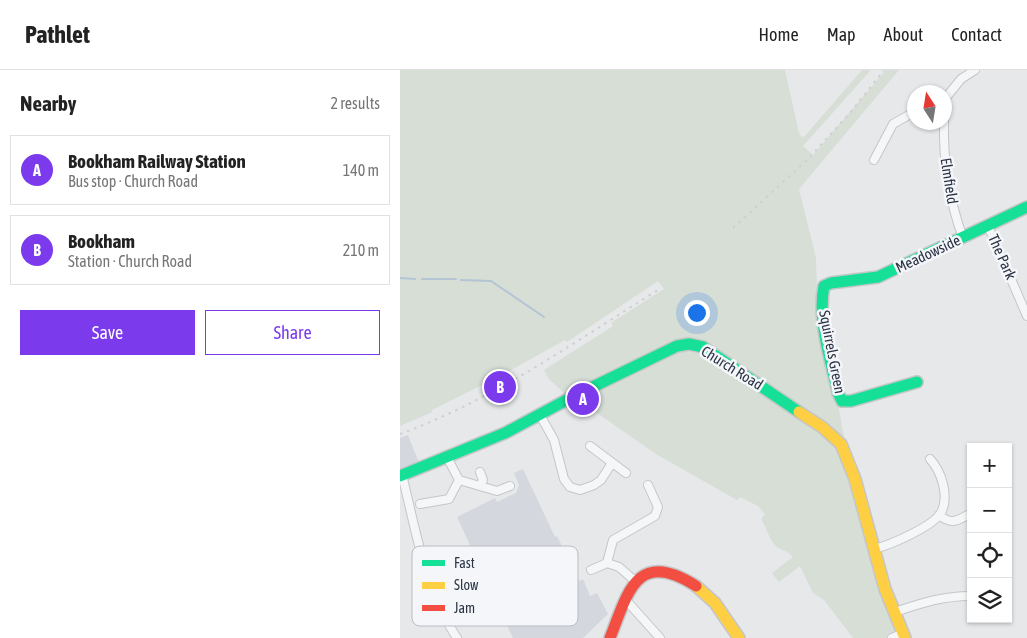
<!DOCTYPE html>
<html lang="en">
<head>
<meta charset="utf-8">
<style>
  body { margin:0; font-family:"Asap Condensed",sans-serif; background:#f6f6f6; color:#222 }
  .controls { position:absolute; right:15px; bottom:15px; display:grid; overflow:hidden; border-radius:0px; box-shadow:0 1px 4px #0004 }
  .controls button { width:45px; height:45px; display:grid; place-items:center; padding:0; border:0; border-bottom:1px solid #e0e0e0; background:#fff; color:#222; font:25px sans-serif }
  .compass { position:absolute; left:507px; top:15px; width:45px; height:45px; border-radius:50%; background:#fff; box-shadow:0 1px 4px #0004; rotate:348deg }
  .you { position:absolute; left:296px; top:242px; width:18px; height:18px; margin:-12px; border:4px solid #fff; border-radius:50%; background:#1a73e8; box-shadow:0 0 0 8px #1a73e833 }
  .badge { display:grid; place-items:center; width:32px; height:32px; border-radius:50%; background:#7c3aed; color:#fff; font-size:16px; font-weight:700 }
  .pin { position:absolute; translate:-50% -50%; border:2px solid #fff; box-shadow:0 1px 5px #0006 }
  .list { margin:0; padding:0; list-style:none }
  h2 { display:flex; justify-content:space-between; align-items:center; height:65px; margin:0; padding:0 20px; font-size:21px }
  h2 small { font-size:16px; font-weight:400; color:#767676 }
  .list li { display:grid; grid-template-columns:32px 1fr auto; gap:15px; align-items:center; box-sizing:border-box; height:70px; margin:0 10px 10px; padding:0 10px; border:1px solid #e0e0e0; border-radius:0px }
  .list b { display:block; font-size:19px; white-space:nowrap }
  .list p { margin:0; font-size:16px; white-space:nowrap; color:#767676 }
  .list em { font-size:16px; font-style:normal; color:#767676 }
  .actions { display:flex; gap:10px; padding:15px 20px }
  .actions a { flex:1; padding:11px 0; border:1px solid #7c3aed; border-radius:0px; text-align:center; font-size:18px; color:#7c3aed }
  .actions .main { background:#7c3aed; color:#fff }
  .icon { flex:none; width:28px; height:28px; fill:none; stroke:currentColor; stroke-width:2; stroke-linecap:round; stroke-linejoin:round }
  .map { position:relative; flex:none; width:627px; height:568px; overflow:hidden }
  header { display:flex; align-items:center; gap:30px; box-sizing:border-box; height:70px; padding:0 25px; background:#fff; border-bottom:1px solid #e0e0e0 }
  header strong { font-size:24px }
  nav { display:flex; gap:28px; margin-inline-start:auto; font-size:18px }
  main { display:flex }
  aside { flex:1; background:#fff }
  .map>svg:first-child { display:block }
  .built { fill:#d4d7dd }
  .green { fill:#d6ded6 }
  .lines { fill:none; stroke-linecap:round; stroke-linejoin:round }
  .stream { stroke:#b4c4d5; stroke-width:2 }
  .street-casing { stroke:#c4c6c8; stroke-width:10 }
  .fast-casing { stroke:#c4c6c8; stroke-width:14 }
  .slow-casing { stroke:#c4c6c8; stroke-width:14 }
  .jam-casing { stroke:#c4c6c8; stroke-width:14 }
  .street { stroke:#f5f6f7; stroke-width:8 }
  .fast { stroke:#16e098; stroke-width:11 }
  .slow { stroke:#ffcf43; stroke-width:11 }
  .jam { stroke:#f24e42; stroke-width:11 }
  .rail { stroke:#cecfd2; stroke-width:2; stroke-dasharray:2.5 5; stroke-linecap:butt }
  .labels { text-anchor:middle; stroke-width:5; stroke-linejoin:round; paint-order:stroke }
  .street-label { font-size:15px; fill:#2b3445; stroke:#f4f6f9 }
  .key { fill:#f4f6f9; stroke:#b8bcc3; stroke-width:1 }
  .key-label { font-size:14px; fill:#2b3445 }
</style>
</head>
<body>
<header>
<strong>Pathlet</strong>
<nav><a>Home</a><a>Map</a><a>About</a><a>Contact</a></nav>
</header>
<main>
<aside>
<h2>Nearby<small>2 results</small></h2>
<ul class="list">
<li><span class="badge">A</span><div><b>Bookham Railway Station</b><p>Bus stop · Church Road</p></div><em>140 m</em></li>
<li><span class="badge">B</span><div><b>Bookham</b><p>Station · Church Road</p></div><em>210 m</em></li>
</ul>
<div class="actions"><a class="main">Save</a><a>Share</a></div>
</aside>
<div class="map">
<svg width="627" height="568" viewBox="0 0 627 568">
  <rect width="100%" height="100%" fill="#e6e8ea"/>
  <g class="built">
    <path d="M8,365L19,393L0,400V368Z"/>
    <path d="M123,399L155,467L157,466L179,511L183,509L190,526L197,523L208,544L183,568H113L57,447L95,428L97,432L116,423L119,415L114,403Z"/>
  </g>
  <path class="green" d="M0,0H385L399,63L403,68L462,0H471L403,76L413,85L486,0H499L399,119L416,188L417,223L444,367L440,368L441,380L501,568H453L424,530L413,523L400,496L379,512L372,503L393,487C387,480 383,481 377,477C370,472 366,456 361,449L365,444L358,436L340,427L337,430L256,384L181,332L172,323H164L149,309L144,300L213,256L211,253L264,219L258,211L167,272L165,270L95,309L93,306L86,309L88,312L32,340V342L0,356Z"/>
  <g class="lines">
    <g class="stream">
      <path d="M0,208L15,209"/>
      <path d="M22,209H56"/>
      <path d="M61,210L91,211L144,247"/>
    </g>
    <defs>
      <g id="street">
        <path d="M544,30L561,9L575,0"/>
        <path d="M544,52C543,92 549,130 563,168"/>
        <path d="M474,90L493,54L514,42"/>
        <path d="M588,156L627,246"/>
        <path d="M140,345L154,370L164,409L170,417L180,420L194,415L201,410L212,393"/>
        <path d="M190,376L226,403"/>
        <path d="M47,387L59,410L97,421L110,416"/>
        <path d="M80,402L83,410L80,416"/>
        <path d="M2,405C16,460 25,521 57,568"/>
        <path d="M20,434L49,429L59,410"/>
        <path d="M539,445C551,455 558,451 571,443"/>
        <path d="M474,479C490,475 535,456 542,441C549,424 541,401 530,389"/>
        <path d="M191,500L207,493"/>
        <path d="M235,511L219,497L207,493L213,470L255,446L258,437L248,415"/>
        <path d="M225,529L260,568"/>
        <path d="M495,542C521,533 543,526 571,526"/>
        <path d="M492,568L504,563"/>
      </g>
      <g id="fast">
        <path d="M517,312L451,331H442L438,323C431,290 417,250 424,216L431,213L478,207L627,137"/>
        <path d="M0,406L105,363L174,326L277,276L289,274L303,277L399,342"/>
      </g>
      <g id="slow">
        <path d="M399,342L422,357L441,374L455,409L485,519L505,568"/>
        <path d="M296,516L315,533L339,568"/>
      </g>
      <path id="jam" d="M210,568C228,522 237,478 296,516"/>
    </defs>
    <use href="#street" class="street-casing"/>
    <use href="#fast" class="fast-casing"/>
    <use href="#slow" class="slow-casing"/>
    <use href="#jam" class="jam-casing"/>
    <use href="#street" class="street"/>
    <use href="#fast" class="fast"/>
    <use href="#slow" class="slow"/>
    <use href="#jam" class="jam"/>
    <g class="rail">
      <path d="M333,158L407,90L450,43L484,0"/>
      <path d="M0,364C95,329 176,271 261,218"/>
    </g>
  </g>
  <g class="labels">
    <g class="street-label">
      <text transform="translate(549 111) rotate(81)" y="5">Elmfield</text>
      <text transform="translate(528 184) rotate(-25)" y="5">Meadowside</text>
      <text transform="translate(602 187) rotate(66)" y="5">The Park</text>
      <text transform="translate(432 282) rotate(79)" y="5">Squirrels Green</text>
      <text transform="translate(332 298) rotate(32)" y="5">Church Road</text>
    </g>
  </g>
  <rect x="12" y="476" width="166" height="80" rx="8" class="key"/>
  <rect x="22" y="490" width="23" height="6" fill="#16e098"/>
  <rect x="22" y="512" width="23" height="7" fill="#ffcf43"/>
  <rect x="22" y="535" width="23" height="6" fill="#f24e42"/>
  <g class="key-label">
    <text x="54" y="498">Fast</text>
    <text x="54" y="520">Slow</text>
    <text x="54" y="543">Jam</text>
  </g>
</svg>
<div class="controls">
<button>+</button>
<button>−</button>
<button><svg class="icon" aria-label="locate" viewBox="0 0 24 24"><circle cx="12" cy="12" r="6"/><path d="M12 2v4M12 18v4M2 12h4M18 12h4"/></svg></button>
<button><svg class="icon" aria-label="layers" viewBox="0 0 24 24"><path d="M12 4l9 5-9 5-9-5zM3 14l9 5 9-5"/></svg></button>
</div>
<svg class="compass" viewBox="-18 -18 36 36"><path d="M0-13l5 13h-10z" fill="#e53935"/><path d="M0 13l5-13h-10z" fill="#767676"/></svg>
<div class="you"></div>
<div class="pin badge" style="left:183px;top:329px">A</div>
<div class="pin badge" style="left:100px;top:317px">B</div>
</div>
</main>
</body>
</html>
